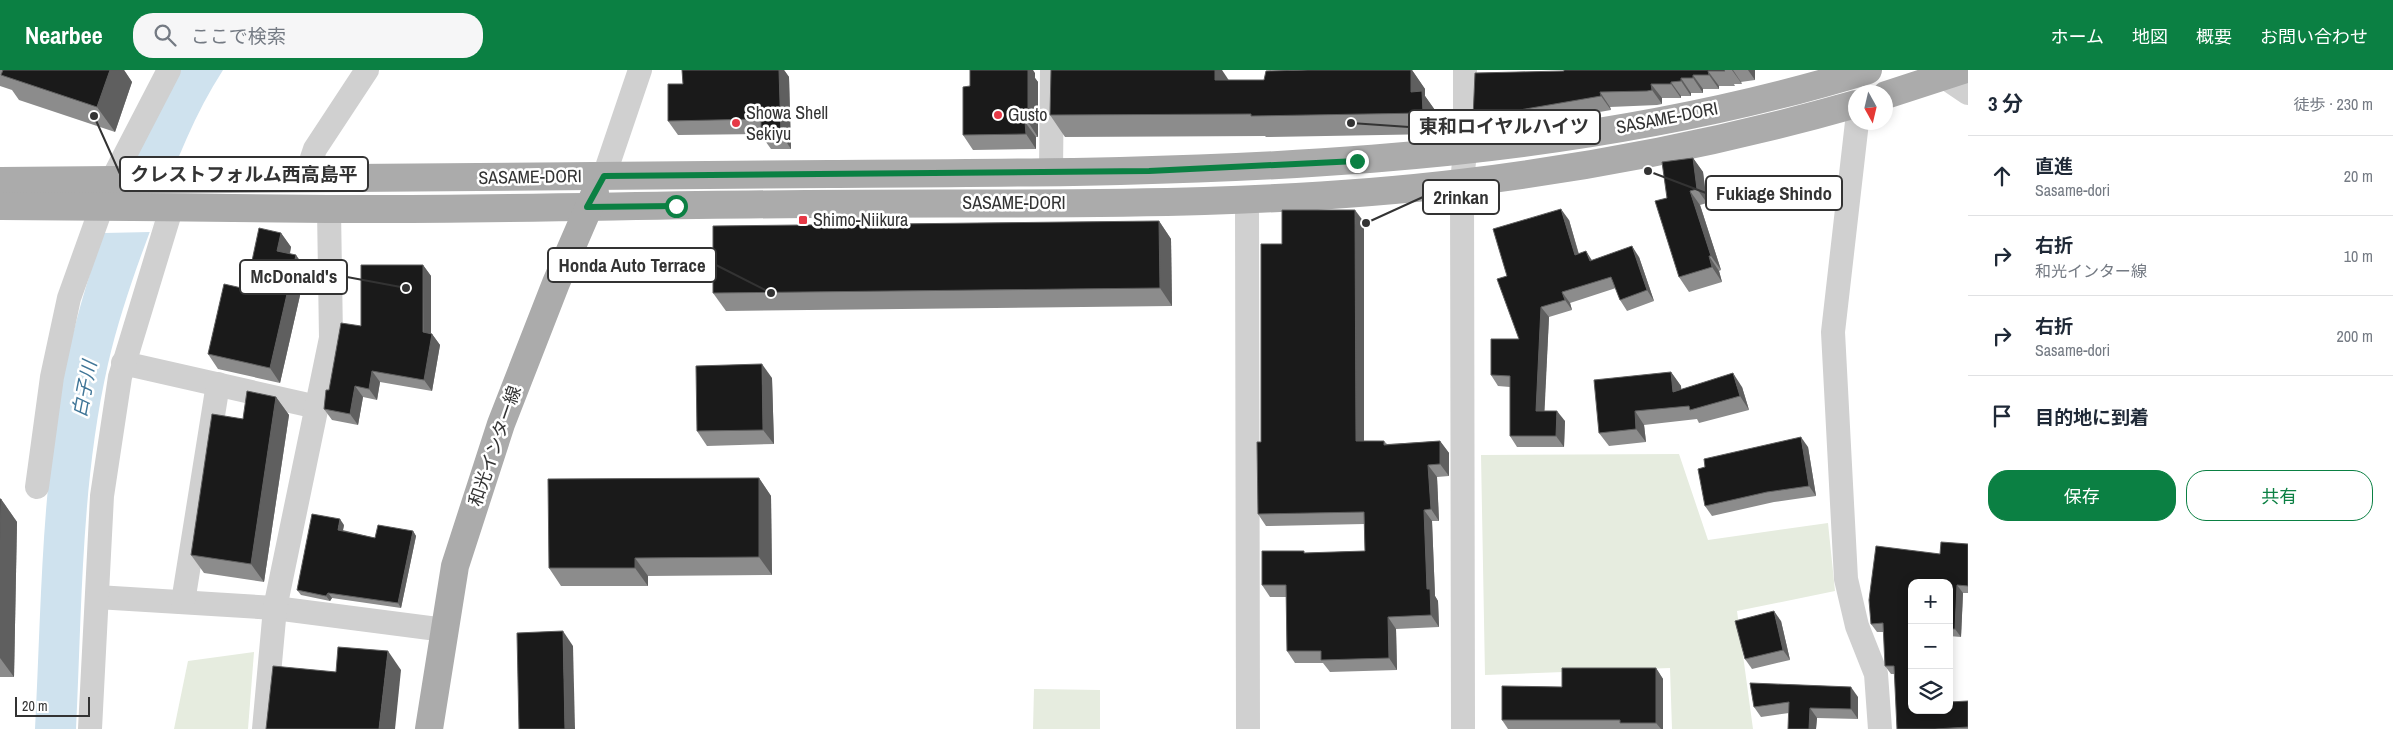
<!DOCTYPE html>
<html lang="ja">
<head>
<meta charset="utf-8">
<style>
  body { margin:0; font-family:"Archivo Narrow","Noto Sans JP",sans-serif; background:#f6f6f7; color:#1f2937 }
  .controls { position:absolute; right:15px; bottom:15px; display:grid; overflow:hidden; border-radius:10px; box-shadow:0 2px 12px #0003 }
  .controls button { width:45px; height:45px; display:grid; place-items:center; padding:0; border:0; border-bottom:1px solid #e0e1e3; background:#fff; color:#1f2937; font:25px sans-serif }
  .compass { position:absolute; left:1848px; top:15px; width:45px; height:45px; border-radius:50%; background:#fff; box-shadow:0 2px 12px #0003; rotate:172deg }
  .scale { position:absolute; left:15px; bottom:12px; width:75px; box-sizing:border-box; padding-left:5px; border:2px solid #333; border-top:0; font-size:14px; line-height:18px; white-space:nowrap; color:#333; -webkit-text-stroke:4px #fff; paint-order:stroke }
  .stop { position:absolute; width:15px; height:15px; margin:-11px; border:4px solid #0b8043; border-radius:50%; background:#fff }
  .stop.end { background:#0b8043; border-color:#fff; box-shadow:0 1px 5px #0008 }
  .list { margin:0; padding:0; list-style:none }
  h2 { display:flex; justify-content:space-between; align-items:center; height:65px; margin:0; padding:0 20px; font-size:21px }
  h2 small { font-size:16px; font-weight:400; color:#747a83 }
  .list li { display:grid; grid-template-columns:32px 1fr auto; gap:15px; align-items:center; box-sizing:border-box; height:80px; padding:0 20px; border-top:1px solid #e0e1e3 }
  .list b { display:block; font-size:19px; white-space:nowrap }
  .list p { margin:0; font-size:16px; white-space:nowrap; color:#747a83 }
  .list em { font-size:16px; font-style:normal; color:#747a83 }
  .actions { display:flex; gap:10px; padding:15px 20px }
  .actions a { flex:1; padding:11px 0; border:1px solid #0b8043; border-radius:20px; text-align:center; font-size:18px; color:#0b8043 }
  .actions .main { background:#0b8043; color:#fff }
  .icon { flex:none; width:28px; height:28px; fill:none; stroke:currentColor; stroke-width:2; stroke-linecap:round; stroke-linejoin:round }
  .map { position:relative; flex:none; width:1968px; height:659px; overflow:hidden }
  header { display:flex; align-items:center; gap:30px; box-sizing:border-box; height:70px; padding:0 25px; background:#0b8043; color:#fff }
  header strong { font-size:24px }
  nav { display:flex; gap:28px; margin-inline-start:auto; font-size:18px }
  .search { width:350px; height:45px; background:#f6f6f7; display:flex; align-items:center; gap:12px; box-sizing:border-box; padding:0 18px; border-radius:20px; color:#747a83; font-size:19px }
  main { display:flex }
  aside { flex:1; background:#fff }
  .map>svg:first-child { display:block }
  .green { fill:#e6ecdf }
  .water { fill:#cfe2ee }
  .pier { fill:#fff }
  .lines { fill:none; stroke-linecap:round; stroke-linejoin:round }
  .minor { stroke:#d0d0d0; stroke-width:24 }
  .major { stroke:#ababab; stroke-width:28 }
  .wall { fill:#8c8c8c }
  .shaded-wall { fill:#5f5f5f }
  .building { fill:#1a1a1a; stroke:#5f5f5f }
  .route { stroke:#0b8043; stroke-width:6 }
  .poi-dot { fill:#e63946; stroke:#fff; stroke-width:2 }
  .labels { text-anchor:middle; stroke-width:5; stroke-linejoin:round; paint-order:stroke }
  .poi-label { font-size:18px; fill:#333; stroke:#fff; text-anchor:start }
  .street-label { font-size:18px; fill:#333; stroke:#fff }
  .water-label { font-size:19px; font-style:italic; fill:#3f7597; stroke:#fff }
  .leader { fill:none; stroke:#333; stroke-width:2 }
  .callout-dot { fill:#333; stroke:#fff; stroke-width:2 }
  .callout { fill:#fff; stroke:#333; stroke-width:2 }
  .callout-label { font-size:19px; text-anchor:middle; font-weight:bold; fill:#333 }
</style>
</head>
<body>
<header>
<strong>Nearbee</strong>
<div class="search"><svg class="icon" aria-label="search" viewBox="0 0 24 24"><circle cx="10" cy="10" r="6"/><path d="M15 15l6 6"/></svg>ここで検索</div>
<nav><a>ホーム</a><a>地図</a><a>概要</a><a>お問い合わせ</a></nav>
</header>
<main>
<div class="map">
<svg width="1968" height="659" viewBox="0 0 1968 659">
  <rect width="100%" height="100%" fill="#fff"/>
  <g class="green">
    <path d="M1679,384L1708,470L1828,453L1835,521L1737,541L1753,659H1672L1670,598L1485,605L1481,385Z"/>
    <path d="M254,582L248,659H174L188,591Z"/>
    <path d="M1034,619L1100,620V659H1033Z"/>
  </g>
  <path class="water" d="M178,0H223C195,43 176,92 158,140C139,190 120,242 108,294C81,413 82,538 76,659H35C41,546 41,431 61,319C75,242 102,160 133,88C146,58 163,29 178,0Z"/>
  <path class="pier" d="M178,86L150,162L104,163L133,87Z"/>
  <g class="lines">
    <g class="minor">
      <path d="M1934,0L1968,23"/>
      <path d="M1857,52L1833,262L1846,509L1857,556L1876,604L1880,659"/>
      <path d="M1051,103L1052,0"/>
      <path d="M604,106L640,0"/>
      <path d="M305,109L315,79L367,0"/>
      <path d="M112,110L169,0"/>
      <path d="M1247,129L1248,659"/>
      <path d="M123,293L317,337"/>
      <path d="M37,417L52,307L69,228L102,136"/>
      <path d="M97,527L275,538L445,560"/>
      <path d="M183,532L218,314"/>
      <path d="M90,659L102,426L120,307L172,136"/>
      <path d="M264,659L275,538L331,268L329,139"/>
      <path d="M1463,659L1462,113L1465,81V0"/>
    </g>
    <g class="major">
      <path d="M1886,25L1963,0"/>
      <path d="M0,111C277,109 553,106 830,104C1178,102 1531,104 1868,0"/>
      <path d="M0,136C109,136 219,138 328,139C487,140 646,135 806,134C1024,132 1244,139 1461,113C1594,97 1726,71 1856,34"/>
      <path d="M429,659L455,496L501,354L556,213L595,123"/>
    </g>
  </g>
  <g class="wall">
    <path d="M0,0H124L132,12L115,62L19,30L12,20L0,16Z"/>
    <path d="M682,0H784L789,7L791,79H771L761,65V64L678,65L668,51L683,14Z"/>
    <path d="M1308,0H1412L1425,19V26L1437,43V64L1266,67L1265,66L1065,67L1050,45L1229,10H1264Z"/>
    <path d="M1564,0H1755V10L1741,12L1742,14H1734L1735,16H1719V19H1703V23H1691V26H1681V28H1662V34L1657,35L1610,37L1611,40L1483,62L1473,48L1564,1Z"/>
    <path d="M1035,3V8L1038,12V67H1036V79L973,80L963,65L970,16Z"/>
    <path d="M1693,88L1703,102L1707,133L1700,135L1721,200L1719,201L1722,212L1689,222L1679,207L1667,128Z"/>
    <path d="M1569,150L1579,184L1592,190L1639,187L1654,231L1627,241L1620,230L1616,218L1570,233L1572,240L1549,247L1544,341L1565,351L1564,377H1517L1510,366V317L1498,316L1491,305L1519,269L1507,206Z"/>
    <path d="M1159,151L1171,169L1172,236L726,241L713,223Z"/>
    <path d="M1364,152V371H1384L1387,374L1440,371L1449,383V406L1437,407L1439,451H1432L1435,526L1438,531L1439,557L1396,559L1397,600L1330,602L1323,593H1295L1287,581L1286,527H1270L1262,515L1305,483L1365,481L1364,454L1266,456L1258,444L1261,372L1282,174Z"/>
    <path d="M281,163L291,177L290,184L306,199L280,313L218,299L208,284L246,219Z"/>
    <path d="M423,195L431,206V264H432L440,275L432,321L380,312L377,330L363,327L358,355L332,350L324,339L329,320Z"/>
    <path d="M1671,302L1681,316V319L1742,317L1749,340L1699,353L1697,349L1644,355L1646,372L1609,376L1599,363Z"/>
    <path d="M772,308L774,374L707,376L697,361Z"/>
    <path d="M276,327L289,345L264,512L204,503L191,485L243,349Z"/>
    <path d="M1808,377L1816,426L1774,432L1712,446L1705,436Z"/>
    <path d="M759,408L771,426L772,505L648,506V516H561L549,498Z"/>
    <path d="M0,429H1L17,452L14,607H0Z"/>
    <path d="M344,455L343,460L375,468L413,461L416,466L401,538L332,528L330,531L301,525L297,520Z"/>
    <path d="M1968,474V523H1963L1961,567L1949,566V513L1912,640L1968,631V659H1897L1895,604H1891L1885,596L1884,562H1877L1871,554L1940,484Z"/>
    <path d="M1781,551L1790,590L1752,599L1745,589Z"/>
    <path d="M1656,598L1663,609V659H1508L1502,650L1562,617Z"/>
    <path d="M1750,613L1858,627V649L1817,648L1816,659H1789V643L1761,647L1754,637Z"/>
  </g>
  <g class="shaded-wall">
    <path d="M110,0H124L132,12L115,62L97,37Z"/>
    <path d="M779,0H784L789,7L791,79L781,64Z"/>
    <path d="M1026,0H1033L1035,3V8L1038,12V67L1028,52Z"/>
    <path d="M1215,0H1222L1230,12L1215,10Z"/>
    <path d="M1411,0H1412L1425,19V26L1437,43V64L1423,43L1411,22Z"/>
    <path d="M1732,0H1733L1741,12L1742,14Z"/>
    <path d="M1748,0H1755V10Z"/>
    <path d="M1708,1L1719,16V19L1709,5Z"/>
    <path d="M1693,5L1703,19V23L1693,8Z"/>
    <path d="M1681,8L1691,23V26L1681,11Z"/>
    <path d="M1671,12L1681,26V28L1671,14Z"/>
    <path d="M1651,14L1662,28V34L1652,20Z"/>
    <path d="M1600,22L1610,37L1611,40L1601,26Z"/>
    <path d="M1025,52L1036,67V79L1026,64Z"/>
    <path d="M1693,88L1703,102L1707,133L1697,119Z"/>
    <path d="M1690,121L1700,135L1721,200L1711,186Z"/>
    <path d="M1561,139L1569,150L1582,196L1575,185Z"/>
    <path d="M1355,140L1364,152V383L1356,371Z"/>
    <path d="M1159,151L1171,169L1172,236L1160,218Z"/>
    <path d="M281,163L291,177L287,195L277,181Z"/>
    <path d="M1632,176L1639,187L1654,231L1647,220Z"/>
    <path d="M1586,181L1593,192L1590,191Z"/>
    <path d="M296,185L306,199L280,313L270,298Z"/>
    <path d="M1709,186L1719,201L1722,212L1712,197Z"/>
    <path d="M423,195L431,206V271L432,264L440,275L432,321L424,310Z"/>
    <path d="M1562,222L1570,233L1572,240L1565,230Z"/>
    <path d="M1541,237L1549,247L1544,352L1536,341Z"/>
    <path d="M762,294L772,308L774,374L763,360Z"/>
    <path d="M372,301L380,312L377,330L369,319Z"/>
    <path d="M1671,302L1681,316L1683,335L1673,322Z"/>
    <path d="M1733,303L1742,317L1749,340L1740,326Z"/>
    <path d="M355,316L363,327L358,355L350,344Z"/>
    <path d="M276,327L289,345L264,512L251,494Z"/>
    <path d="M1557,341L1565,351L1564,377L1556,366Z"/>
    <path d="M1635,341L1644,355L1646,372L1636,359Z"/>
    <path d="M1801,367L1808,377L1816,426L1809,416Z"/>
    <path d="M1440,371L1449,383V406L1440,394Z"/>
    <path d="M1428,395L1437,407L1439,451L1431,439Z"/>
    <path d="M759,408L771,426L772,505L759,487Z"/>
    <path d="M1,429L17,452L14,607L0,588V470Z"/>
    <path d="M1424,440L1432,451L1435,526L1438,531L1439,557L1431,545L1427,519Z"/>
    <path d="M340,449L344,455L342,465L338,460Z"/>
    <path d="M413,461L416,466L401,538L398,533Z"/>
    <path d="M635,488L648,506V516L635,498Z"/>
    <path d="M1957,515L1963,523L1961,567L1955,559Z"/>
    <path d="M328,523L332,528L330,531L326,526Z"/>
    <path d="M1774,541L1781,551L1790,590L1783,580Z"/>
    <path d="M1388,547L1396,559L1397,600L1389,588Z"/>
    <path d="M563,561L573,576L575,659H565Z"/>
    <path d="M388,581L401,600L395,659H379Z"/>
    <path d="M1656,598L1663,609V659H1661L1656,653Z"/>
    <path d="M1851,617L1858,627V649L1851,639Z"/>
    <path d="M1810,638L1817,648L1816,659H1809Z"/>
  </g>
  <g class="building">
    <path d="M3,0H110L97,37L1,5Z"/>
    <path d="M682,0H779L781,64L761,65V49L668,51V14H683Z"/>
    <path d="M970,0H1028V52H1025L1026,64L963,65V17L970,16Z"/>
    <path d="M1051,0H1215V10H1264L1266,1L1308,0H1411V22L1422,21L1423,43L1251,46V44L1050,45Z"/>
    <path d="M1564,0H1724L1725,1H1708L1709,5H1693V8H1681V11L1671,12V14H1651L1652,20L1647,21L1600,22L1601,26L1473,48L1475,3L1564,1Z"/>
    <path d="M1693,88L1697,119L1690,121L1711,186H1709L1712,197L1679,207L1655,131L1667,128L1662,92Z"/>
    <path d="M1561,139L1575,185L1586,181L1590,191L1632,176L1647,220L1620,230L1611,207L1562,222L1565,230L1541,237L1536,341H1557L1556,366H1510V306L1491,305V269H1519L1497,209L1507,206L1493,159Z"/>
    <path d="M1282,140H1355L1356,371H1384V375L1440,371V394L1428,395L1431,439L1424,440L1427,519H1430L1431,545L1388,547L1389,588L1321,590V581H1287L1286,515H1262V481H1304V483L1365,481L1364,442L1258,444L1257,372H1261V174H1282Z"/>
    <path d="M1159,151L1160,218L713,223V156Z"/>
    <path d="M259,158L281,163L277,181L296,185L270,298L208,284L224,214L246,219Z"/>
    <path d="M361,195H423V262L432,264L424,310L372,301L369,319L355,316L350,344L324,339L326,320H329L341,253L361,256Z"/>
    <path d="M762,294L763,360L697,361L696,296Z"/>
    <path d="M1671,302L1673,322L1733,303L1740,326L1690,340L1689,336L1635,341L1636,359L1599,363L1594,310Z"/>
    <path d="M247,321L276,327L251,494L191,485L212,344L243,349Z"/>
    <path d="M1801,367L1809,416L1767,422L1705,436L1698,399L1705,397L1704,389Z"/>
    <path d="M759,408V487L635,488V498H549L548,409Z"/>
    <path d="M0,429H1L0,470Z"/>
    <path d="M312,444L340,449L338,460L375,468L378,455L413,461L398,533L328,523L326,526L297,520Z"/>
    <path d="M1941,472L1968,474V516L1957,515L1955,559H1949V513H1912V640H1949V632L1968,631V657L1935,659H1897L1894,596H1885L1883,553L1871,554L1869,530L1876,476L1940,484Z"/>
    <path d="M1774,541L1783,580L1745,589L1735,551Z"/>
    <path d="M563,561L565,659H519L517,563Z"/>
    <path d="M338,577L388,581L379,659H266L273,596L336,602Z"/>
    <path d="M1562,598H1656V653H1620V650H1502V616L1562,617Z"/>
    <path d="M1750,613L1851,617V639L1810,638L1809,659H1788L1789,632L1754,637Z"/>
  </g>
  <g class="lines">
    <path class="route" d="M676,136L587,137L604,106L1149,101L1357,91"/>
  </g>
  <g class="poi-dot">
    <circle cx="998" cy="45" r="5"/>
    <circle cx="736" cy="53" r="5"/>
    <rect x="798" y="145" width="10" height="10" rx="2.5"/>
  </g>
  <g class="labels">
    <g class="poi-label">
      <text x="746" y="49">Showa Shell<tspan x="746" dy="21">Sekiyu</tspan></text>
      <text x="1008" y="51">Gusto</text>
      <text x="813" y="156">Shimo-Niikura</text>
    </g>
    <g class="street-label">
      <text transform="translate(1667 48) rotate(-11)" y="6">SASAME-DORI</text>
      <text transform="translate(530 107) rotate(-1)" y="6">SASAME-DORI</text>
      <text x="1014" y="139">SASAME-DORI</text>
      <text transform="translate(495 376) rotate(-71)" y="6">和光インター線</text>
    </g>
    <g class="water-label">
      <text transform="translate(84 319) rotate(-79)" y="7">白子川</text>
    </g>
  </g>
  <path class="leader" d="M1351 53L1409 57M94 46L120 104M1648 101L1706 123M1366 153L1423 127M771 223L716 195M406 218L347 207"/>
  <g class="callout-dot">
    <circle cx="1351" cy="53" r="5"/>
    <circle cx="94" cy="46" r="5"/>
    <circle cx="1648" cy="101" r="5"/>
    <circle cx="1366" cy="153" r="5"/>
    <circle cx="771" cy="223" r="5"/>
    <circle cx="406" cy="218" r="5"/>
  </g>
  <g class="callout">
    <rect x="1409" y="40" width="191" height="34" rx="5"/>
    <rect x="120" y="87" width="248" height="34" rx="5"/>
    <rect x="1706" y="106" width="136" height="34" rx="5"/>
    <rect x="1423" y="110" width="76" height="34" rx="5"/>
    <rect x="548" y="178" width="168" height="34" rx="5"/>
    <rect x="240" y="190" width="107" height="34" rx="5"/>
  </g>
  <g class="callout-label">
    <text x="1504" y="63">東和ロイヤルハイツ</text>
    <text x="244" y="111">クレストフォルム西高島平</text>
    <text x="1774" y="130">Fukiage Shindo</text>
    <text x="1461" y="134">2rinkan</text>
    <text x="632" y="202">Honda Auto Terrace</text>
    <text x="294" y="213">McDonald's</text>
  </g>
</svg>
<div class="controls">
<button>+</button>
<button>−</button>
<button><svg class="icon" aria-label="layers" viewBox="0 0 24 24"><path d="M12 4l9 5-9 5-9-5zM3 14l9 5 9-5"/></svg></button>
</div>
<svg class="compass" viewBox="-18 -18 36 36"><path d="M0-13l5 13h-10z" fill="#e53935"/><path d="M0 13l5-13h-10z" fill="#747a83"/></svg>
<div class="scale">20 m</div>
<div class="stop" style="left:676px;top:136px"></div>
<div class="stop end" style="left:1357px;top:91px"></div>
</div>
<aside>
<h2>3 分<small>徒歩 · 230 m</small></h2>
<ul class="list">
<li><svg class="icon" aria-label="ahead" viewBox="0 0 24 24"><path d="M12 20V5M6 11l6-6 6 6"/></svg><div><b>直進</b><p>Sasame-dori</p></div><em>20 m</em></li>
<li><svg class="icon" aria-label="right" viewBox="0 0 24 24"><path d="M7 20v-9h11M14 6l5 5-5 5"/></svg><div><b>右折</b><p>和光インター線</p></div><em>10 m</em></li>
<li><svg class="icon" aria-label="right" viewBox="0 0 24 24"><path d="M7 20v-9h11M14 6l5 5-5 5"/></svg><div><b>右折</b><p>Sasame-dori</p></div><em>200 m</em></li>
<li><svg class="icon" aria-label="arrive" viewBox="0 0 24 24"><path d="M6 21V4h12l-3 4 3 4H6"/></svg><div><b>目的地に到着</b></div></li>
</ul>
<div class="actions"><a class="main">保存</a><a>共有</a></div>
</aside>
</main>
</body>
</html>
